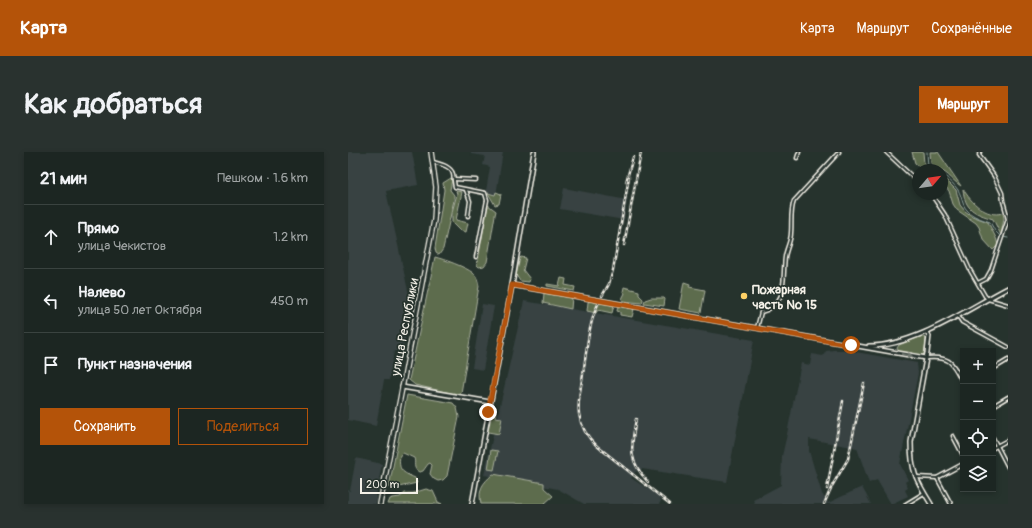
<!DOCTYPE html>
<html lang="ru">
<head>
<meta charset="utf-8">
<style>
  body { margin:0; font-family:Pangolin,sans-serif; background:#29322f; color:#f1f3f6 }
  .controls { position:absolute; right:12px; bottom:12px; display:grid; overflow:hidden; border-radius:0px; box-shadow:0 2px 6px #0003 }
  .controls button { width:36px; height:36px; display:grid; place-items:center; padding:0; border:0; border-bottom:1px solid #3a4340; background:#1c2622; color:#f1f3f6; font:20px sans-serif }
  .compass { position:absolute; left:564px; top:12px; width:36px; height:36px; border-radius:50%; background:#1c2622; box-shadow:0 2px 6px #0003; rotate:61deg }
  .scale { position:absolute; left:12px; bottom:10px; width:58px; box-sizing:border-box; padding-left:4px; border:2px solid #f4f1e8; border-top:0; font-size:11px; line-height:14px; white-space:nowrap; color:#f4f1e8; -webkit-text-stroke:3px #26332d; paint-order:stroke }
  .stop { position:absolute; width:12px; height:12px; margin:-9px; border:3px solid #b45309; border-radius:50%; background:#fff }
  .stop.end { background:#b45309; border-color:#fff; box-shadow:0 1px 4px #0008 }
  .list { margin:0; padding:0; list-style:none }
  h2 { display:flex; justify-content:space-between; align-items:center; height:52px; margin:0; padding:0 16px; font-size:17px }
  h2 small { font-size:13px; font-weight:400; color:#a0a5a5 }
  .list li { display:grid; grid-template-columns:26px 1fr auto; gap:12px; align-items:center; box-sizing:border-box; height:64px; padding:0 16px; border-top:1px solid #3a4340 }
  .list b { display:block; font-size:15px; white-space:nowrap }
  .list p { margin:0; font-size:13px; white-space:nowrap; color:#a0a5a5 }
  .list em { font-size:13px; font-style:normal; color:#a0a5a5 }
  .actions { display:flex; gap:8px; padding:12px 16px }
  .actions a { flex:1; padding:9px 0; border:1px solid #b45309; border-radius:0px; text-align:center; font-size:14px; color:#b45309 }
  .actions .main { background:#b45309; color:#fff }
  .icon { flex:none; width:22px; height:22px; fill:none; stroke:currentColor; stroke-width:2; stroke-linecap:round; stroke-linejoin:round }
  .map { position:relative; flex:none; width:660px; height:352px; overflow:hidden; border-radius:0px }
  header { display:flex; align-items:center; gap:24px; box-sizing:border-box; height:56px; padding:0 20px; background:#b45309; color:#fff }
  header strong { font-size:19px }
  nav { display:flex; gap:22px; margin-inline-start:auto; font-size:14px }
  .intro { display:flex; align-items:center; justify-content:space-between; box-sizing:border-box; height:96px; padding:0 24px }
  h1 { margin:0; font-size:28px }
  .button { padding:10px 18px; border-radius:0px; background:#b45309; color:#fff; font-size:14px; font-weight:700 }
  main { display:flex; gap:24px; padding:0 24px }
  aside { flex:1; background:#1c2622; border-radius:0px; box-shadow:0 2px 6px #0003 }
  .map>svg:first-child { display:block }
  .built { fill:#374242 }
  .green { fill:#5d6c4e; stroke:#a8ae9b }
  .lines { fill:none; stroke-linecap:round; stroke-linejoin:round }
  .stream { stroke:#8fa3a0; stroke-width:1 }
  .minor-casing { stroke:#f4f1e8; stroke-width:5 }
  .secondary-casing { stroke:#f4f1e8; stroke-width:6 }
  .primary-casing { stroke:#f4f1e8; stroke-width:6 }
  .minor { stroke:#26332d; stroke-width:2 }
  .secondary { stroke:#26332d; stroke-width:3 }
  .primary { stroke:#26332d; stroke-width:3.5 }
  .rail-casing { stroke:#f4f1e8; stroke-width:2.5 }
  .rail { stroke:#26332d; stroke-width:1; stroke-dasharray:3; stroke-linecap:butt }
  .oneway { fill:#6e766e }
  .route { stroke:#b45309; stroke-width:5 }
  .poi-dot { fill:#ffd166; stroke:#26332d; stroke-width:1.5 }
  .labels { text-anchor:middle; stroke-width:3.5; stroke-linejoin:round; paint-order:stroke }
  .poi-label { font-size:13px; font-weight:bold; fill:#f4f1e8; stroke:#26332d; text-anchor:start }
  .street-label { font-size:13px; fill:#f4f1e8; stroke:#26332d }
</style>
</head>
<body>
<header>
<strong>Карта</strong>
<nav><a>Карта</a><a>Маршрут</a><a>Сохранённые</a></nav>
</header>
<div class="intro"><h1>Как добраться</h1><a class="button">Маршрут</a></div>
<main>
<aside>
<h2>21 мин<small>Пешком · 1.6 km</small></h2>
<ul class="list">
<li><svg class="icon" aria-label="ahead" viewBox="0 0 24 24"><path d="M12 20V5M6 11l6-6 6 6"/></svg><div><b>Прямо</b><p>улица Чекистов</p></div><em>1.2 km</em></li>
<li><svg class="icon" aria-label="left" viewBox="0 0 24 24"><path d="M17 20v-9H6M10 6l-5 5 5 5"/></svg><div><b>Налево</b><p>улица 50 лет Октября</p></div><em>450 m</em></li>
<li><svg class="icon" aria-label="arrive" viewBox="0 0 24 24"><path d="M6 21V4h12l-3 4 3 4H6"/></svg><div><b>Пункт назначения</b></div></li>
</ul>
<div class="actions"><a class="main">Сохранить</a><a>Поделиться</a></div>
</aside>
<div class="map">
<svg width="660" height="352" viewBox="0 0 660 352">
  <rect width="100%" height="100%" fill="#26332d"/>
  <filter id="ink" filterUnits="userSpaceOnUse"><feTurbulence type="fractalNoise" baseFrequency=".025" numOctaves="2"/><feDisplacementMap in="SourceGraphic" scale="8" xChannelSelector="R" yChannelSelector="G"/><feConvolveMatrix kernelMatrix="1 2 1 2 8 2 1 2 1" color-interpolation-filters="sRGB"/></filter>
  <g filter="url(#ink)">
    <g class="built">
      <path d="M0,0H64L70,33L38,39L63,152L55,199H46L41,228H36L28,274L0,268Z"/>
      <path d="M123,0H155L148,43L140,41L138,39L142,15L135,13L137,4L123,2Z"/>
      <path d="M216,36L279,48L276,68L212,57Z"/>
      <path d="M176,149L406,188L379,330L294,317L287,320L283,326L311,344L313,349L311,352H236L210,337L136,323Z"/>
      <path d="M134,152L146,154L135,218L124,216Z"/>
      <path d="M486,198H497L569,211L570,221L552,312L560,328L557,330L560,336L557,338L560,344L543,352L529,328L521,331L509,296L461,287V299L474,342L480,351L514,335L523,352H407L405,348L433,333L434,304L439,282L453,211L462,213L464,202L475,204L478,199Z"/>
      <path d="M8,306L34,312L28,344L29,345L28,352H0V338L2,339Z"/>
    </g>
    <g class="green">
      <path d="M564,0H575L576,11L581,18H575L567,11Z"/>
      <path d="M582,0H590L613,34C602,27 600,19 586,16L583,11Z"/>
      <path d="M594,24L608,38L612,53L617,59L624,64L640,70L648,86L650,93L645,98L635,87L631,75L628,71L609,58L605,52L601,39L594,30Z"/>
      <path d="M103,26L104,27L102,38L106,43V48L95,97L91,103L88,101L87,96L96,38L95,31Z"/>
      <path d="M615,37C623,50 638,66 655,61L656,66L653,83L645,67C626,61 617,58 615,37Z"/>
      <path d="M108,39L114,40L108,68L120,71L118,80L111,78L104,71V60L109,42Z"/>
      <path d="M148,40L153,42L151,52L147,53L140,41L147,43Z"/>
      <path d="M140,53L148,59L147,63L139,110L136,114L131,115L129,113Z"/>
      <path d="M87,105C95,107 118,115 125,121C129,124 130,129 131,134L113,241L111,243L67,233L61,228Z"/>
      <path d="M173,105L178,106L175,118L182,127L181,130L172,129L168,123L172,106Z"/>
      <path d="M213,126L218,127L217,133L227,135L226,139L199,134V132L211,134Z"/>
      <path d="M336,130L342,132L341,135L357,138L353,161L331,157Z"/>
      <path d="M276,135L291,139V143L295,147L294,151L275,149L274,147L277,141L275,140Z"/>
      <path d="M196,141L224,145L223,157L195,151Z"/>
      <path d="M303,146H316L317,147L316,154L296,151L297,148Z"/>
      <path d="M242,149L266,153L264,161L250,158L248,161L239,159L240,150Z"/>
      <path d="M270,154L286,157L284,165L272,163V160L269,159Z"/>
      <path d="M572,185H576L578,187L576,202L574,203L551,200L549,196L551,193Z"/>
      <path d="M59,243L105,251L109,256L111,265L99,324L95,328L90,329L86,327L82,322L84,313L82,311L80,312L75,319L71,320C64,316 68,311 66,306L55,301L52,303C50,319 54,320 67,326L69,331L46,336L41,335Z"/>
      <path d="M144,259L148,260L147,265L154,266L151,282L140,280Z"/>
      <path d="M143,298L150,299L146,318L140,317Z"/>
      <path d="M145,322L196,331V336L205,344L196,352H133C130,337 134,332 145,322Z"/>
      <path d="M78,337L85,339L90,350L94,352H40L42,347L45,346L52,345L57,341H65Z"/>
    </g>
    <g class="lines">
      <g class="stream">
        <path d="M579,0L580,16"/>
        <path d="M594,22C600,26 606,32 610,38C614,44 614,53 619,58C625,65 634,67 642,70L647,79L652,84"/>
        <path d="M655,85L660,86"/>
      </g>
      <defs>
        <g id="minor">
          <path d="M538,0L570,30"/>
          <path d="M449,6L451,0"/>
          <path d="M85,10C92,12 103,14 105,22C106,26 106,31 107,35L137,41L139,48L128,105"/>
          <path d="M106,27L128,28"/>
          <path d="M118,38L122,49L120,64"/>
          <path d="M583,42L597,63L622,118L637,144L640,147L660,153"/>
          <path d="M630,131L638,127L643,118L660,67L655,49L654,41L646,24L631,3L632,0"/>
          <path d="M610,164L614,170L660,195"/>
          <path d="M409,176L413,160C441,153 434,127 437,105C438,97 443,89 443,81C444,71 442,59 446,49L491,0"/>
          <path d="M578,206C603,204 604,210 615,231"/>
          <path d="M645,217L660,208"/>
          <path d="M645,254L660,245"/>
          <path d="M605,284L615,303"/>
          <path d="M645,286L660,315"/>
          <path d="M645,296L660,288"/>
          <path d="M568,325L589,326L615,312"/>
          <path d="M589,326L603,352"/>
          <path d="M558,352L576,341"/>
        </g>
        <g id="secondary">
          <path d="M164,133L578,206"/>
          <path d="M579,180L581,184L579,201L563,290C563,319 568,328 583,352"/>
          <path d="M521,194C568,194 619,157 660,136"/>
          <path d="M54,235L142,250"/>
          <path d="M124,352L164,133L186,0"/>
        </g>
        <path id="primary" d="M32,352L86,68L88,35L83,0"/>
      </defs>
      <use href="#minor" class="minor-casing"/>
      <use href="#secondary" class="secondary-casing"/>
      <use href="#primary" class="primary-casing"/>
      <use href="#minor" class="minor"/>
      <use href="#secondary" class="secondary"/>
      <use href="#primary" class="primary"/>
      <defs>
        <g id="rail">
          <path d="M278,30L285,5"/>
          <path d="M276,93L293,0"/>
          <path d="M254,144L261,132L265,118L281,25"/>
          <path d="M251,150C240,172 239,198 235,222C233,236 229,249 231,262C233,275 240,286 249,294L322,352"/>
          <path d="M288,267C283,296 279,307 300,330"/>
          <path d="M479,337L495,249"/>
          <path d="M476,352L484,334L500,307L516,231"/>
        </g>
      </defs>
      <use href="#rail" class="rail-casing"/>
      <use href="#rail" class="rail"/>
    </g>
    <defs><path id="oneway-solid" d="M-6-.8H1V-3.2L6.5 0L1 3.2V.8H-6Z"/></defs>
    <use class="oneway" href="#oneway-solid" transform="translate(559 203) rotate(11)"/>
  </g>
  <g class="lines" filter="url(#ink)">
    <path class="route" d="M140,260L164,133L503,193"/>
  </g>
  <circle class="poi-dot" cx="396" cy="144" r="4"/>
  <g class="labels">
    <g class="poi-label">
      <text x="404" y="142">Пожарная<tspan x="404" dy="15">часть № 15</tspan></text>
    </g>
    <g class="street-label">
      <text transform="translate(56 175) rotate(-79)" y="5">улица Республики</text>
    </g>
  </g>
</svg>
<div class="controls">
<button>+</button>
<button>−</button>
<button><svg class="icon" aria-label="locate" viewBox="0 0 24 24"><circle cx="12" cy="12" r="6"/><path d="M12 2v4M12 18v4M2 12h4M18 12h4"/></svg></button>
<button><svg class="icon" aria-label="layers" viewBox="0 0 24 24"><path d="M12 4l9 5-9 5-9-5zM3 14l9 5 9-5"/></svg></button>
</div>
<svg class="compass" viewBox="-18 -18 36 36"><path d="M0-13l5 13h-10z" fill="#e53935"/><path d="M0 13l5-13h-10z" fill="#a0a5a5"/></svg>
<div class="scale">200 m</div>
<div class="stop" style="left:503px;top:193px"></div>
<div class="stop end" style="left:140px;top:260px"></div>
</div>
</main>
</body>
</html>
